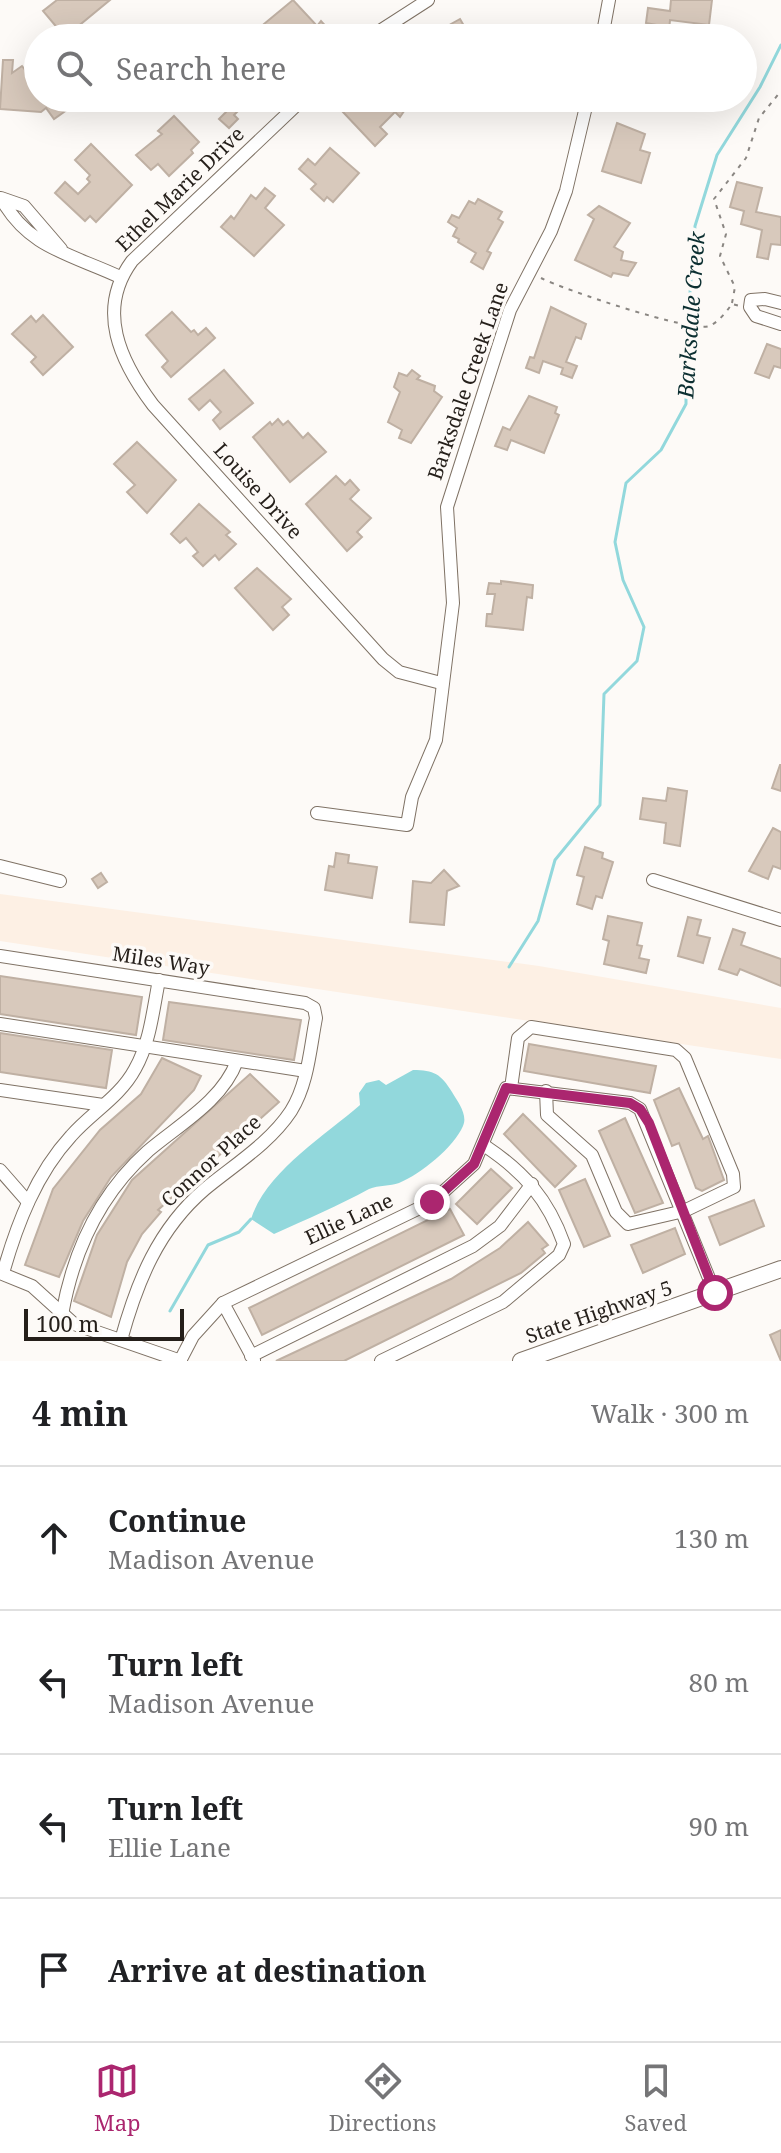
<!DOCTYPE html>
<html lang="en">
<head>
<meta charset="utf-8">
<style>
  body { margin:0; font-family:"Noto Serif",serif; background:#f2f2f2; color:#202124 }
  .scale { position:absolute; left:24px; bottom:20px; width:160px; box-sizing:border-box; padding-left:8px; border:4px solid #251f1a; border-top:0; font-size:22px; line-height:28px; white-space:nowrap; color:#251f1a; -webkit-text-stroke:6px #fdfaf7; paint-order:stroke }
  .stop { position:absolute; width:24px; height:24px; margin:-18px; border:6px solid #ab266f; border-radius:50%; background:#fff }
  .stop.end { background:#ab266f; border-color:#fff; box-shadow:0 2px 8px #0008 }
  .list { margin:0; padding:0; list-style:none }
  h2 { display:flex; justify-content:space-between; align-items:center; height:104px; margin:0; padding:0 32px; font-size:34px }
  h2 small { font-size:26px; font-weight:400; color:#757577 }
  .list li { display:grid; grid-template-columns:52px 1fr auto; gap:24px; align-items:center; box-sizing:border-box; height:144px; padding:0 32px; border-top:2px solid #e0e0e0 }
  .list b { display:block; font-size:30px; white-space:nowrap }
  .list p { margin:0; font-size:26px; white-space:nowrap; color:#757577 }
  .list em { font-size:26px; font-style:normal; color:#757577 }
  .icon { flex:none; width:44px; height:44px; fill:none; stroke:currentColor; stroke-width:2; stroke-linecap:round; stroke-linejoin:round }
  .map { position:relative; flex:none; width:781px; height:1361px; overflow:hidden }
  .search { position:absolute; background:#fff; box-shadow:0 8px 32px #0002; left:24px; right:24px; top:24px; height:88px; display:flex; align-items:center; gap:20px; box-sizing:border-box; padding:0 28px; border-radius:44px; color:#757577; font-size:30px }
  .sheet { height:680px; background:#fff }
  nav { display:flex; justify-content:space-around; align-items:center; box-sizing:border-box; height:112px; border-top:2px solid #e0e0e0; background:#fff; font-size:22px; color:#757577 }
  nav a { display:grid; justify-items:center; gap:4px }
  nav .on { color:#ab266f }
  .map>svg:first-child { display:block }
  .built { fill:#fdf0e4 }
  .water { fill:#92d8dc }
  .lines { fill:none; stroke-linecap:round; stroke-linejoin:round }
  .stream { stroke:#92d8dc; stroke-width:3 }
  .building { fill:#d8c9bc; stroke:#bfb0a3; stroke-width:2 }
  .minor-casing { stroke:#7f7265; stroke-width:14 }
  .major-casing { stroke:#7f7265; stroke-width:18 }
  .path { stroke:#8a8682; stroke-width:2; stroke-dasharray:4 6; stroke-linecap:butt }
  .minor { stroke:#fff; stroke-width:12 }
  .major { stroke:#fff; stroke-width:16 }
  .route { stroke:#ab266f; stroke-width:10 }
  .labels { text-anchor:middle; stroke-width:7; stroke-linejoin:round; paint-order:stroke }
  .street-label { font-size:20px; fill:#251f1a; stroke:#fdfaf7 }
  .water-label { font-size:22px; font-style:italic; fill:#0c2f31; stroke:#fdfaf7 }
</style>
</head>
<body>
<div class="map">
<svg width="781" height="1361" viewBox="0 0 781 1361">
  <rect width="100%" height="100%" fill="#fdfaf7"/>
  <path class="built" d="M0,894L539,966L781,1008V1059L0,941Z"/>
  <path class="water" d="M413,1070C434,1070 441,1074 452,1092C458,1102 468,1115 463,1126C454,1147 421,1174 399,1183C390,1186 379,1185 369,1189C338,1206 307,1219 274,1234L251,1219C266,1172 323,1137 360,1105L359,1093L366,1083L379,1080L386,1085Z"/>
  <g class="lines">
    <g class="stream">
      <path d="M509,967L538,921L555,860L600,805L604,694L637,661L644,627L623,580L615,542L626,483L661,450L686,404V346L695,226L717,155L760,87L781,45"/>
      <path d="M170,1311L208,1245L239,1232L251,1219"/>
    </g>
  </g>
  <g class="building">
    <path d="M57,0H110L65,37L43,11Z"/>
    <path d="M293,0L317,26L321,21L330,31L322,38H258L253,33Z"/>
    <path d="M671,0H712L709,25L670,20L669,31L656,30L657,25L646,23L648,8L670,11Z"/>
    <path d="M460,19L471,38H426Z"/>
    <path d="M3,60H13L12,73L22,66L26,71L38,62V98H65L71,107L54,119L46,108L41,112L0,109Z"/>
    <path d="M212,98H231L241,108L234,115L238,119L229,128L219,119L226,112Z"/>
    <path d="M355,98H413L400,117L395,112L380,127L387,134L375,146L342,111Z"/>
    <path d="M174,116L199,142L191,150L193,153L169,176L158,164L151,170L136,155L162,134L158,131Z"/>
    <path d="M617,123L645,134L640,150L650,153L641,183L602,171Z"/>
    <path d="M91,144L132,185L96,222L90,216L85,221L55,193L65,182L78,194L90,182L87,179L90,175L75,160Z"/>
    <path d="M330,148L359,173L333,202L327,197L324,201L311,189L316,184L299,169L308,159L315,165Z"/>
    <path d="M737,182L762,188L756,212L781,217V245L771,244L768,259L757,257L762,230L741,224L744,211L730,207Z"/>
    <path d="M265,188L275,196L265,208L284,225L254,256L221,227L231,216L234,219L251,195L256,199Z"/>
    <path d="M478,199L502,212L498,219L503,222L487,251L491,253L483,269L471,262L476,253L458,242L459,239L453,236L457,228L448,222L452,215L459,218L469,201L475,204Z"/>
    <path d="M599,206L630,223L614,247L623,252L621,260L636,263L628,276L613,273L611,277L575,260L594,219L588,215Z"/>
    <path d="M551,307L586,324L581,339L576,337L566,362L577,366L572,378L561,374L563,368L543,361L539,373L526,368L530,357L534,358Z"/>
    <path d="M172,312L191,332L194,330L198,335L206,328L215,338L171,377L162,367L168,361L146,335Z"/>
    <path d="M43,315L73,347L43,375L31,362L36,357L12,334L31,316L36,322Z"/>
    <path d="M767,344L781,349V368L774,366L769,378L755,373Z"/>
    <path d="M224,370L253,403L220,429L213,420L221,412L210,400L199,410L189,399Z"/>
    <path d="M412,370L420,376L417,379L435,386L434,391L442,397L411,443L399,438L402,430L388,422L400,392L394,387L399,373L407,376Z"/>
    <path d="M529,396L557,407L555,413L559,415L544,453L511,440L507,450L495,446L503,427L510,430Z"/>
    <path d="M278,419L283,425L288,421L303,438L308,433L326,452L290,482L253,437L270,422L272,425Z"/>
    <path d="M137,442L176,480L147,513L127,492L135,485L114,464Z"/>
    <path d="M336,476L345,485L350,480L359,490L350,499L371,518L357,532L362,537L347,551L306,504Z"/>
    <path d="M199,504L230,532L226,535L236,544L219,560L215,555L203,566L193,556L198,552L186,538L180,543L171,534Z"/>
    <path d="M257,568L291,599L282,607L289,615L273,630L235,588Z"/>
    <path d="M501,581L533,585L532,598L527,597L523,630L486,626L487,614H492L495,594H487L489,583L501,584Z"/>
    <path d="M780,765H781V791L772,788Z"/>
    <path d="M668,788L687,791L680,846L664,843L666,823L640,819L643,798L666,801Z"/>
    <path d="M773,828L781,832V869L773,866L768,879L749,871Z"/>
    <path d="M585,847L603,853L602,858L613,862L602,898L596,896L592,909L577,904L584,877L577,875Z"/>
    <path d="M336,853L349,855L348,863L377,867L372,898L325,890L329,866L334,867Z"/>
    <path d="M444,870L459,886L447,891L444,925L410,922L413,881L431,883Z"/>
    <path d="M101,873L107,882L98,888L92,879Z"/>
    <path d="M608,916L642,923L637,945L642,946L639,958L649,960L646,973L604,964L609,941L603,939Z"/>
    <path d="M688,917L701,920L697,935L710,938L703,963L678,956Z"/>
    <path d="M733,929L745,933L741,945L781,959V986L740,969L737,975L719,969Z"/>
    <path d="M0,976L142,997L136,1035L0,1014Z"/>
    <path d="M169,1002L301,1020L294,1060L163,1040Z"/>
    <path d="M0,1033L112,1050L106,1088L0,1072Z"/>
    <path d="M529,1044L656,1066L650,1093L524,1071Z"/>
    <path d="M162,1058L201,1076L194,1090L111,1177L83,1221L59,1277L25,1265L53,1189L100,1130L141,1094Z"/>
    <path d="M250,1074L279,1102L158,1210L161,1212L142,1234L127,1262L111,1317L74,1301L97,1235L132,1180Z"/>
    <path d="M679,1088L703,1139L708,1136L724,1180L702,1191L696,1188L679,1143L672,1146L654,1100Z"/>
    <path d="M523,1114L576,1166L555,1187L504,1134Z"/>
    <path d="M625,1118L663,1203L635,1213L599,1131Z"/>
    <path d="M491,1169L512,1188L477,1224L456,1204Z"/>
    <path d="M585,1179L610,1236L584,1247L559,1190Z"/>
    <path d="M754,1200L764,1226L720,1245L709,1217Z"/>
    <path d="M450,1209L464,1235L262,1335L249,1308Z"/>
    <path d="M528,1222L548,1245L542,1249L545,1253L521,1273L344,1361H276L451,1279L500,1248Z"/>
    <path d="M675,1228L685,1254L643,1273L631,1245Z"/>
    <path d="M781,1330V1361L770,1335Z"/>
  </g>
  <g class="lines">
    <defs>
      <g id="minor">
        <path d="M369,38L428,0"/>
        <path d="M602,38L609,0"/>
        <path d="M304,98L132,261C96,310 120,361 153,405L383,659L399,672L441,683"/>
        <path d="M61,249L24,206L1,198C28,248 71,254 120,277"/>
        <path d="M781,303L765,299L751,300L750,307L756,316L781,324"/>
        <path d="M317,813L407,825L412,797L436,740L453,603L447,507L510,310L551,231L566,191L588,98"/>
        <path d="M0,866L60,881"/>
        <path d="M653,880L781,920"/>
        <path d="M0,956L305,1003L314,1008L316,1018C310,1049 308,1084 291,1111C270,1143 234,1165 205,1189C158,1229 137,1282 121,1340"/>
        <path d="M0,1024L306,1071"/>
        <path d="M511,1088L518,1038L531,1027L676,1050L685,1058L733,1174L734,1187L684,1211L628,1224L616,1212L592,1155L547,1115L546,1091"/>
        <path d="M0,1090L103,1105"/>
        <path d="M0,1170L28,1202"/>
        <path d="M0,1273L32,1286L74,1324L181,1361"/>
        <path d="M3,1273C17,1224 36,1174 71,1136C91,1113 120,1097 135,1069C150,1043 153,1010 159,980"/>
        <path d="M223,1303L254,1360"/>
        <path d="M62,1315C73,1252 100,1194 148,1151C180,1124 222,1101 237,1061"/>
        <path d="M251,1356L473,1246L500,1226L532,1184"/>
        <path d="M180,1361L193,1336L223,1303L432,1202L474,1164L506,1088L630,1103L640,1109L715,1293"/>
        <path d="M381,1361L503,1302L559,1255L564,1244C548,1199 524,1172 485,1146"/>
      </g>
      <path id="major" d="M521,1361L781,1269"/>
    </defs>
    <use href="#minor" class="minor-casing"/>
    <use href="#major" class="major-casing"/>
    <g class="path">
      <path d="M541,278C562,289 692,333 709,326C719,322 726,312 732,304L740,306"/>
      <path d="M732,303L735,287L720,256L726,234L714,199L746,158L759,118L781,91"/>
    </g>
    <use href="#minor" class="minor"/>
    <use href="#major" class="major"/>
  </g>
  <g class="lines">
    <path class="route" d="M432,1202L474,1164L506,1088L630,1103L640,1109L649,1123L715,1293"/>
  </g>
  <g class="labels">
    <g class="street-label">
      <text transform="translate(180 189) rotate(-44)" y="7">Ethel Marie Drive</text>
      <text transform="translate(468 381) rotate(-71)" y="7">Barksdale Creek Lane</text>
      <text transform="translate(258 491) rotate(48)" y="7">Louise Drive</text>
      <text transform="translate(161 961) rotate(9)" y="7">Miles Way</text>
      <text transform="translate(211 1161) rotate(-42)" y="7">Connor Place</text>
      <text transform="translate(349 1219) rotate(-25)" y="7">Ellie Lane</text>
      <text transform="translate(599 1312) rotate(-19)" y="7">State Highway 5</text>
    </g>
    <g class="water-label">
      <text transform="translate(691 315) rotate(-86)" y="8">Barksdale Creek</text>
    </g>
  </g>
</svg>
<div class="scale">100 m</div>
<div class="stop" style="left:715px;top:1293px"></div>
<div class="stop end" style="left:432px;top:1202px"></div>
<div class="search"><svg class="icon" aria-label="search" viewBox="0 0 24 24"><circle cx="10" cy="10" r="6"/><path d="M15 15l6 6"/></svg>Search here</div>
</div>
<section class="sheet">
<h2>4 min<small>Walk · 300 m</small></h2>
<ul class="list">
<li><svg class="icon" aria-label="ahead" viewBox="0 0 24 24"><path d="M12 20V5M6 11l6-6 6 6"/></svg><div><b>Continue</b><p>Madison Avenue</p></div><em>130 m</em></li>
<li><svg class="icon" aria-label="left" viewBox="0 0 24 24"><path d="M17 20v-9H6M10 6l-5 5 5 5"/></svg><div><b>Turn left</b><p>Madison Avenue</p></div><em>80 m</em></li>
<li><svg class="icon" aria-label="left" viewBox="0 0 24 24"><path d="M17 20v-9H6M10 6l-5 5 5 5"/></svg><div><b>Turn left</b><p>Ellie Lane</p></div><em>90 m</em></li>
<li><svg class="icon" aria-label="arrive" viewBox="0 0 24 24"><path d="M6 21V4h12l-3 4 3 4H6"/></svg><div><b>Arrive at destination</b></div></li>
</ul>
</section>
<nav>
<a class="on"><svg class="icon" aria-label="map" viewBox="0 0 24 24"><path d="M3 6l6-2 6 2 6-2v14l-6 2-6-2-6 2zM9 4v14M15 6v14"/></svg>Map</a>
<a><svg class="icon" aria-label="directions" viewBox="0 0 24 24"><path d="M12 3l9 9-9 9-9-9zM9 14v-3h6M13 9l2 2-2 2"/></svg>Directions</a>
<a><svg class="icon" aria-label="saved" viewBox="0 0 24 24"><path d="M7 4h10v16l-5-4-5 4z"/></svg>Saved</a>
</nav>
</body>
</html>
